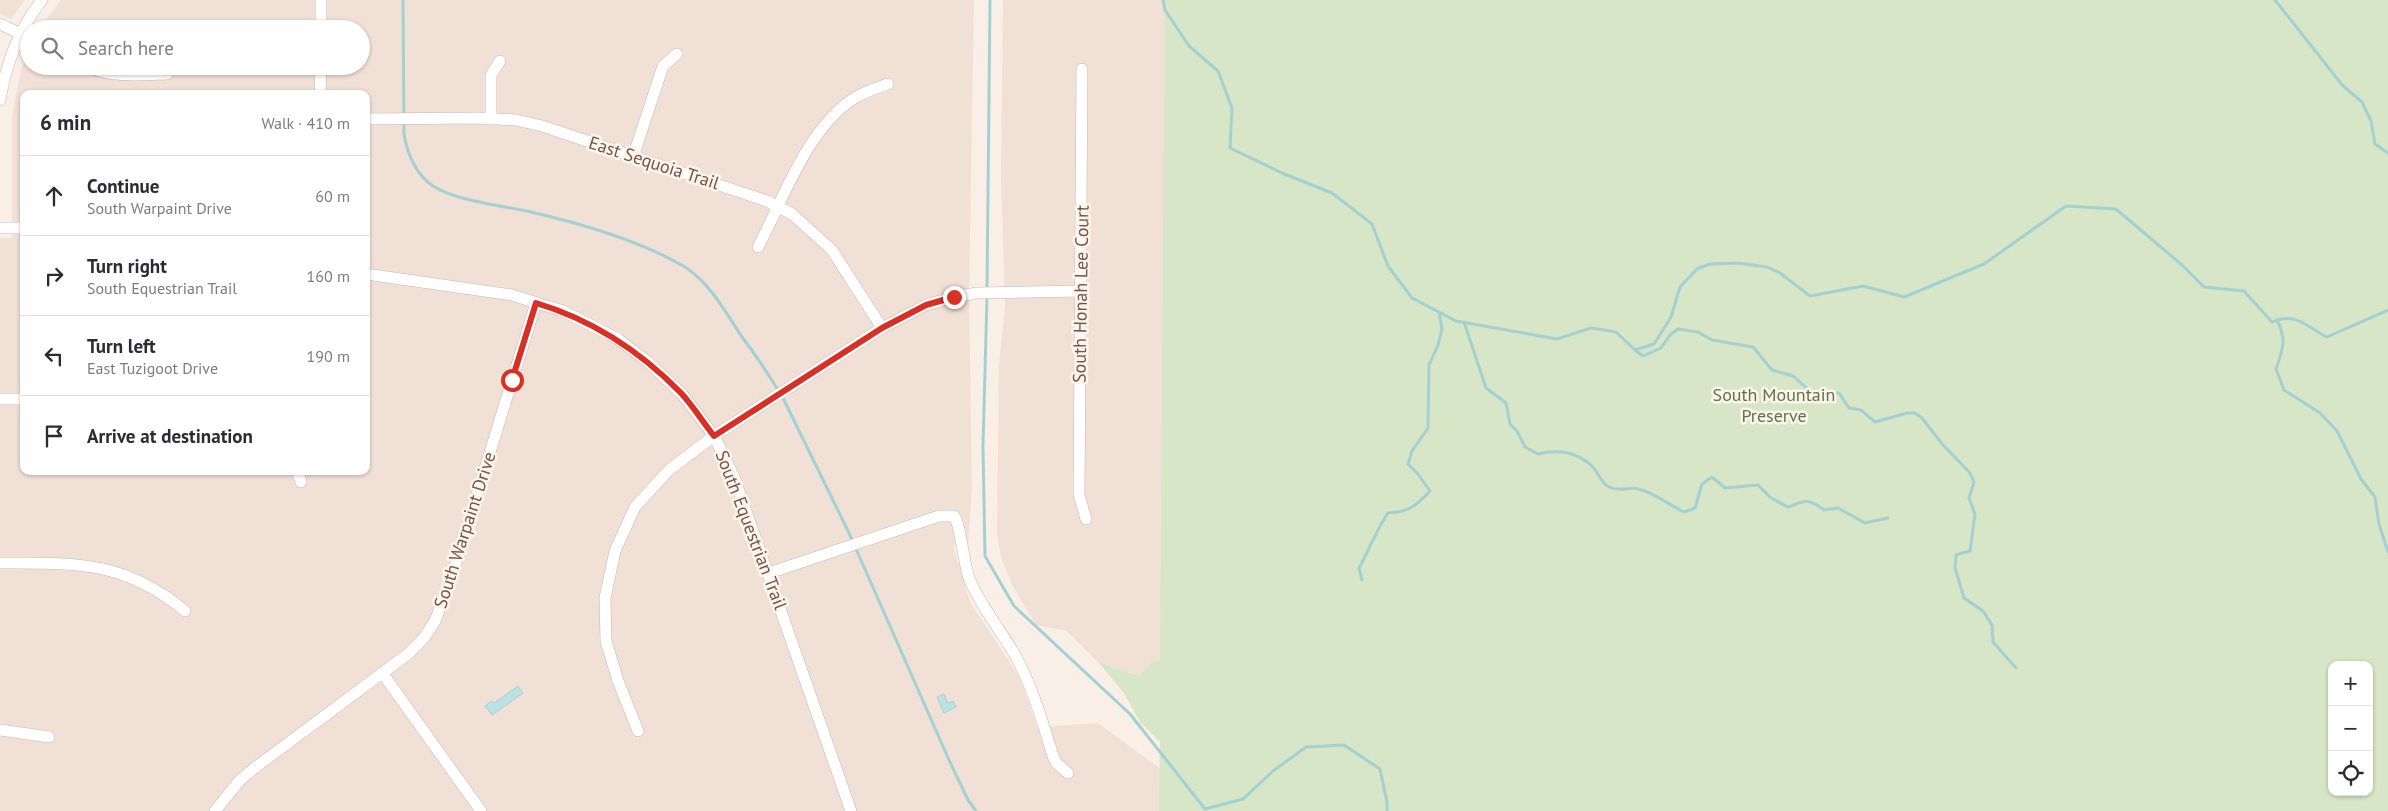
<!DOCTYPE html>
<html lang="en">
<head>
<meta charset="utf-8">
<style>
  body { margin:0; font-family:"PT Sans",sans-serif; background:#f7f7f7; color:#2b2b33 }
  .controls { position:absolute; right:15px; bottom:15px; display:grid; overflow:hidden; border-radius:10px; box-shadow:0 1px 4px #0004 }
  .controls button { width:45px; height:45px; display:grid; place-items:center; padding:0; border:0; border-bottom:1px solid #e1e1e2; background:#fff; color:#2b2b33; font:25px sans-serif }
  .stop { position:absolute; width:15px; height:15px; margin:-11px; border:4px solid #d93025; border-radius:50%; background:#fff }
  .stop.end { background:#d93025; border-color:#fff; box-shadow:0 1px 5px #0008 }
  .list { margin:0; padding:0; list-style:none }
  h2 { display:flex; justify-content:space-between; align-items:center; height:65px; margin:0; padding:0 20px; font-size:21px }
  h2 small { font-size:16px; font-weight:400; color:#7c7c81 }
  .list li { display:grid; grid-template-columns:32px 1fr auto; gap:15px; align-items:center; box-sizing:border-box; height:80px; padding:0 20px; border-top:1px solid #e1e1e2 }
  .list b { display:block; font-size:19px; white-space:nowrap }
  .list p { margin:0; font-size:16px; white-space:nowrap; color:#7c7c81 }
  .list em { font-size:16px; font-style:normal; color:#7c7c81 }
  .icon { flex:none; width:28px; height:28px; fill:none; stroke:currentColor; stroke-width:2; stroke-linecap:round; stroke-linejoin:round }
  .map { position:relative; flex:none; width:2388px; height:811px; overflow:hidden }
  .search { position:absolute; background:#fff; box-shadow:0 1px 4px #0004; left:20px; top:20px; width:350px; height:55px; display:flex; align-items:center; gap:12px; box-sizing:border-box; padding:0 18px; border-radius:28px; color:#7c7c81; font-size:19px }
  .panel { position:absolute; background:#fff; box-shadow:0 1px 4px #0004; left:20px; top:90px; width:350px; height:385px; border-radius:10px }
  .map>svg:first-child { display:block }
  .residential { fill:#f1e0d5; fill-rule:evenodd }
  .green { fill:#d7e6c6; fill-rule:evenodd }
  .water { fill:#bce1e2; stroke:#a3d1d2 }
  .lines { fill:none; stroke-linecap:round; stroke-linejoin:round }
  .stream { stroke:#a3d1d2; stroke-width:3 }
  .minor-casing { stroke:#cbb6ad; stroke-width:12 }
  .minor { stroke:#fff; stroke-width:11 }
  .route { stroke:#d93025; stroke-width:6 }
  .labels { text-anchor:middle; stroke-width:5; stroke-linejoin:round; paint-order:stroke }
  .street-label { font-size:18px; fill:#71554d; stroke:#fdf4ec }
  .park-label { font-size:18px; fill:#5b7546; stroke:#fdf4ec }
</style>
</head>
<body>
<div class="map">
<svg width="2388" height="811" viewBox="0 0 2388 811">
  <rect width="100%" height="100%" fill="#faefe6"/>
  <g class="residential">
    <path d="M0,0H25L11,19L0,14Z"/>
    <path d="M61,0H974L969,294L972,487L968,545L953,546L970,602L1020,678L1037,727L1098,723L1162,770L1160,811H0V238H12V115L21,70L29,50V66H361V29H39ZM24,94H366V471H24Z"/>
    <path d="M1003,0H1167L1162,659L1151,662L1139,676L1098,662L1067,631L1036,625L1012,585L1001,557L997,533L999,365L1005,306L1001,177Z"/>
  </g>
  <path class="green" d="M1165,0H2388V811H1159L1160,742L1140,722L1124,693L1098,662L1139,676L1151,662L1160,660ZM2332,665H2369V792H2332Z"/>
  <g class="water">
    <path d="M518,686L523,693L492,715L485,706L492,701L494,703Z"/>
    <path d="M944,694L948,703L953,701L956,707L944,713L937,697Z"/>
  </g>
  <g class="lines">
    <g class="stream">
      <path d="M403,0L404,134C407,153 416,175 433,186C456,201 504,206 531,212C583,224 639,240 685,267C710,283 726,313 742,337C755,354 767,372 778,390"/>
      <path d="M1163,0L1165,10L1189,46L1218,71L1232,108L1230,148L1282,173L1332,193L1372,224L1388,266L1412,298L1456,321L1557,339L1591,328L1616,332L1635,350L1654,344L1671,317L1680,287L1697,269L1710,264L1738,263L1767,267L1780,273L1810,296L1863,286L1904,297L1984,264L2066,206L2116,209L2182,265L2204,287L2244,291L2272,322C2297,312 2305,326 2327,337L2388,310"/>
      <path d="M2275,0L2343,86L2362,102L2371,121L2375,144L2388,153"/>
      <path d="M987,290L990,0"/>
      <path d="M987,296L983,446L985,556L1014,606L1130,714L1205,809L1243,799L1273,771L1306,747L1344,745L1380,769L1387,802V811"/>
      <path d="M2277,320C2287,340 2283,348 2276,369L2284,390L2320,413L2337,431L2361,479L2375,497L2379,524L2388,552"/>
      <path d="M1464,322L1486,388L1506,403L1510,424L1517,431L1525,447L1538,454C1558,449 1576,451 1592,466C1598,472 1601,483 1609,487C1622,493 1629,486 1639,489C1655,493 1669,505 1684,512L1695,508L1702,484L1712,477L1725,488L1758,485L1771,498L1788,507C1805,500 1809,498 1824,510L1838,508L1865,523L1888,518"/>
      <path d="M1635,350L1643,356L1661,348L1670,335L1678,329L1698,332L1712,340L1753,347L1772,370L1793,376L1811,392L1824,395L1839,393L1849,408L1861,410L1875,422L1907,413H1915L1922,418L1943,445L1970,473L1974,482L1969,498L1975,514L1970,551L1956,555L1955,568L1964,598L1983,611L1992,625L1993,642L2016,668"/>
      <path d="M782,396L849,533L949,760L968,800L976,811"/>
      <path d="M1362,580L1359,568C1369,550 1377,529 1388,513C1409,512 1416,506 1430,491L1418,474L1408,464L1412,451L1428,428L1429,365L1438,345L1442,329L1439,312"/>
    </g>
    <defs>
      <g id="minor">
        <path d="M0,24L29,38"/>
        <path d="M321,29V0"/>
        <path d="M86,66C111,78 141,75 167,74"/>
        <path d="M1082,69L1079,495L1086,519"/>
        <path d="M320,94L321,66"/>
        <path d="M0,100C6,64 19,29 42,0"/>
        <path d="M366,119L476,118L516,120L542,126L767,201L792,214L832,250L882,328"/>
        <path d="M491,119V75L500,61"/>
        <path d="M633,157L663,66L677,54"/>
        <path d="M0,228H24"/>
        <path d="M758,247C783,200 807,129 853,99C863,92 876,88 888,84"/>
        <path d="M366,274L512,295L563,311L618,339L648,362L682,394L714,436L734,477L851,811"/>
        <path d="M0,399H24"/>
        <path d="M297,471L301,482"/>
        <path d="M0,563C75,563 124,560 185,611"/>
        <path d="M769,573L939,516H954C960,522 964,565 969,578C980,605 999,628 1014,653C1032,685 1042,720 1053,756L1057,764L1068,773"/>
        <path d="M383,674L481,811"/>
        <path d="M0,730L49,737"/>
        <path d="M638,731L618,681L606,641L605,598L615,551L635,507L669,470L714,436L882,328L926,305L954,297L977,293L1081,291"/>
        <path d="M215,811L240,780L257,766L408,654L424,638L435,621L450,582L536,303"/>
      </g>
    </defs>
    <use href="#minor" class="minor-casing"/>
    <use href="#minor" class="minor"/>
  </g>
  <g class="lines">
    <path class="route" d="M512,380L536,303C593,320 640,351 681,393C693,406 703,422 714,436L882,328L926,305L954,297"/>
  </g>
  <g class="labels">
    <g class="street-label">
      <text transform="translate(654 163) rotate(18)" y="6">East Sequoia Trail</text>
      <text transform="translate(1081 294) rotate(-89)" y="6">South Honah Lee Court</text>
      <text transform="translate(465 530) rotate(-72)" y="6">South Warpaint Drive</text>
      <text transform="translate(751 530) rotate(69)" y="6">South Equestrian Trail</text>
    </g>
    <g class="park-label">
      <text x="1774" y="401">South Mountain<tspan x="1774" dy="21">Preserve</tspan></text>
    </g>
  </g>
</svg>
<div class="controls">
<button>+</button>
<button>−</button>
<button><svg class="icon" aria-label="locate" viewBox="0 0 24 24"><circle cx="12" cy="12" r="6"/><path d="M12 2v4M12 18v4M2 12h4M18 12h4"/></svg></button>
</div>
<div class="stop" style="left:512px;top:380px"></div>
<div class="stop end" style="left:954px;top:297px"></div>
<div class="search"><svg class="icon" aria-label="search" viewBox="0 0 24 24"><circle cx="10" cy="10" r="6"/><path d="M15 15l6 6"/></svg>Search here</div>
<section class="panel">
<h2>6 min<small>Walk · 410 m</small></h2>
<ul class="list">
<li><svg class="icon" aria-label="ahead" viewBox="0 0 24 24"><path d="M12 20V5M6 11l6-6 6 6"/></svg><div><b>Continue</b><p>South Warpaint Drive</p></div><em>60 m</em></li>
<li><svg class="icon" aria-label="right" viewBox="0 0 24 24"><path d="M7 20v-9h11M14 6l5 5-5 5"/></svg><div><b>Turn right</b><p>South Equestrian Trail</p></div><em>160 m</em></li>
<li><svg class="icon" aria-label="left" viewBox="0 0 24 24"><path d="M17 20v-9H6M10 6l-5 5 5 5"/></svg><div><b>Turn left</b><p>East Tuzigoot Drive</p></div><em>190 m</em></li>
<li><svg class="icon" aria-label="arrive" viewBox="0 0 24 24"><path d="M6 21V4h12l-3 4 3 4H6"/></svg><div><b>Arrive at destination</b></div></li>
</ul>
</section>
</div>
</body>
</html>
